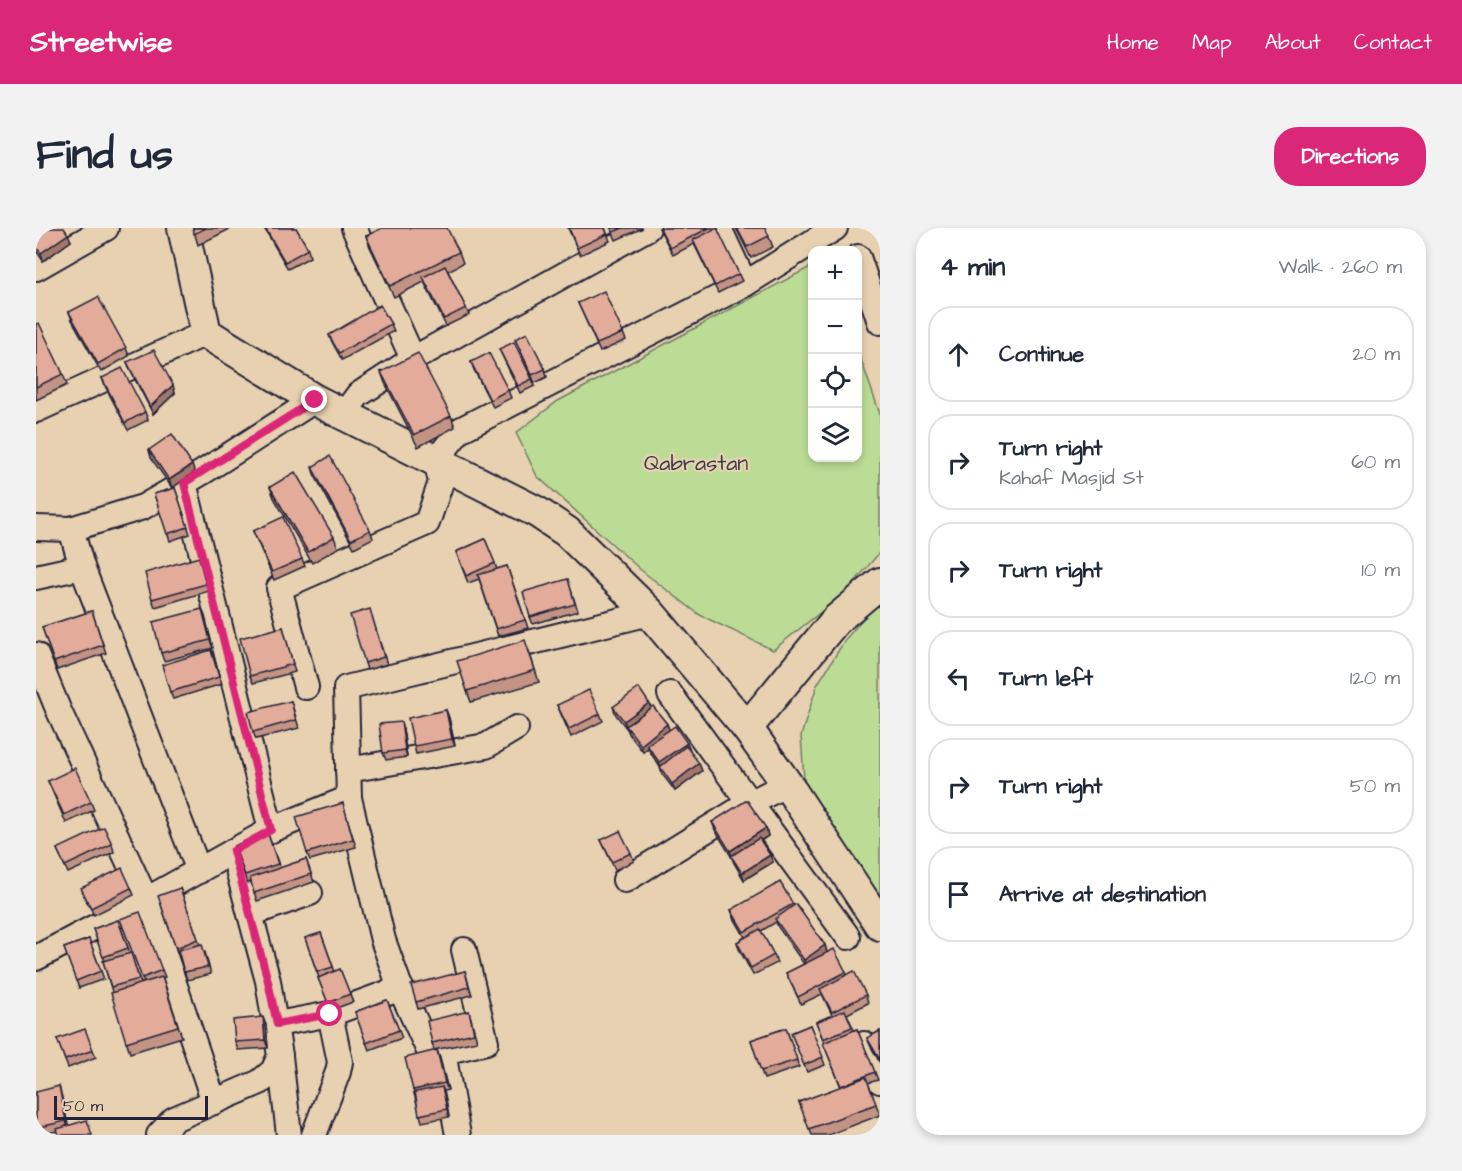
<!DOCTYPE html>
<html lang="en">
<head>
<meta charset="utf-8">
<style>
  body { margin:0; font-family:"Architects Daughter",sans-serif; background:#f2f2f3; color:#1f2937 }
  .controls { position:absolute; right:18px; top:18px; display:grid; overflow:hidden; border-radius:12px; box-shadow:0 3px 9px #0003 }
  .controls button { width:54px; height:54px; display:grid; place-items:center; padding:0; border:0; border-bottom:2px solid #e0e1e3; background:#fff; color:#1f2937; font:30px sans-serif }
  .scale { position:absolute; left:18px; bottom:15px; width:154px; box-sizing:border-box; padding-left:6px; border:3px solid #22223b; border-top:0; font-size:16px; line-height:21px; white-space:nowrap; color:#22223b; -webkit-text-stroke:4px #e7d1b0; paint-order:stroke }
  .stop { position:absolute; width:18px; height:18px; margin:-14px; border:4px solid #db2777; border-radius:50%; background:#fff }
  .stop.end { background:#db2777; border-color:#fff; box-shadow:0 2px 6px #0008 }
  .list { margin:0; padding:0; list-style:none }
  h2 { display:flex; justify-content:space-between; align-items:center; height:78px; margin:0; padding:0 24px; font-size:26px }
  h2 small { font-size:20px; font-weight:400; color:#747a83 }
  .list li { display:grid; grid-template-columns:39px 1fr auto; gap:18px; align-items:center; box-sizing:border-box; height:96px; margin:0 12px 12px; padding:0 12px; border:2px solid #e0e1e3; border-radius:24px }
  .list b { display:block; font-size:22px; white-space:nowrap }
  .list p { margin:0; font-size:20px; white-space:nowrap; color:#747a83 }
  .list em { font-size:20px; font-style:normal; color:#747a83 }
  .icon { flex:none; width:33px; height:33px; fill:none; stroke:currentColor; stroke-width:2; stroke-linecap:round; stroke-linejoin:round }
  .map { position:relative; flex:none; width:844px; height:907px; overflow:hidden; border-radius:24px }
  header { display:flex; align-items:center; gap:36px; box-sizing:border-box; height:84px; padding:0 30px; background:#db2777; color:#fff }
  header strong { font-size:28px }
  nav { display:flex; gap:33px; margin-inline-start:auto; font-size:21px }
  .intro { display:flex; align-items:center; justify-content:space-between; box-sizing:border-box; height:144px; padding:0 36px }
  h1 { margin:0; font-size:42px }
  .button { padding:15px 27px; border-radius:24px; background:#db2777; color:#fff; font-size:21px; font-weight:700 }
  main { display:flex; gap:36px; padding:0 36px }
  aside { flex:1; background:#fff; border-radius:24px; box-shadow:0 3px 9px #0003 }
  .map>svg:first-child { display:block }
  .green { fill:#bcdc95; stroke:#6f7f68; stroke-width:1.5 }
  .lines { fill:none; stroke-linecap:round; stroke-linejoin:round }
  .minor-casing { stroke:#22223b; stroke-width:28 }
  .tertiary-casing { stroke:#22223b; stroke-width:34 }
  .minor { stroke:#e7d1b0; stroke-width:24 }
  .tertiary { stroke:#e7d1b0; stroke-width:30 }
  .wall { fill:#c39384; stroke:#22223b; stroke-width:1.5 }
  .shaded-wall { fill:#9f786b; stroke:#22223b; stroke-width:1.5 }
  .building { fill:#e3ab99; stroke:#22223b; stroke-width:1.5 }
  .route { stroke:#db2777; stroke-width:8 }
  .labels { text-anchor:middle; stroke-width:4.5; stroke-linejoin:round; paint-order:stroke }
  .park-label { font-size:22px; fill:#393e48; stroke:#e7d1b0 }
</style>
</head>
<body>
<header>
<strong>Streetwise</strong>
<nav><a>Home</a><a>Map</a><a>About</a><a>Contact</a></nav>
</header>
<div class="intro"><h1>Find us</h1><a class="button">Directions</a></div>
<main>
<div class="map">
<svg width="844" height="907" viewBox="0 0 844 907">
  <rect width="100%" height="100%" fill="#e7d1b0"/>
  <filter id="ink" filterUnits="userSpaceOnUse"><feTurbulence type="fractalNoise" baseFrequency=".0167" numOctaves="2"/><feDisplacementMap in="SourceGraphic" scale="12" xChannelSelector="R" yChannelSelector="G"/><feConvolveMatrix kernelMatrix="1 2 1 2 8 2 1 2 1" color-interpolation-filters="sRGB"/></filter>
  <g filter="url(#ink)">
    <g class="green">
      <path d="M776,38V230H822V123L844,186V324L811,363L737,422L664,387L606,343L501,248L480,205L522,173Z"/>
      <path d="M844,370V691L769,565L765,508L781,457L809,412Z"/>
    </g>
    <g class="lines">
      <defs>
        <g id="minor">
          <path d="M318,0L377,131"/>
          <path d="M683,0L709,56"/>
          <path d="M822,29L844,94"/>
          <path d="M0,40L70,0"/>
          <path d="M0,182L170,105"/>
          <path d="M308,186L322,167L377,131L612,0"/>
          <path d="M148,255L235,602"/>
          <path d="M0,300L35,301L107,279L167,244L279,172"/>
          <path d="M35,301L46,339L163,643"/>
          <path d="M0,349L46,339"/>
          <path d="M0,427L22,481L110,672L178,874"/>
          <path d="M270,459L243,360L391,295L405,254L400,232L424,202L709,56L799,0"/>
          <path d="M634,466L812,709"/>
          <path d="M312,542L450,518L480,500"/>
          <path d="M589,652L714,575L751,556"/>
          <path d="M214,686L274,665"/>
          <path d="M0,730L110,672L235,602L313,570"/>
          <path d="M241,796L294,786L365,760"/>
          <path d="M828,816L844,853"/>
          <path d="M407,824L450,814L428,722"/>
          <path d="M244,828L253,907"/>
          <path d="M123,907L138,891L224,854L237,843L244,828L232,753L197,623"/>
          <path d="M278,907L302,844L304,834L294,786"/>
          <path d="M422,907L407,824L393,823L365,762L347,712L313,570L310,460L614,385"/>
        </g>
        <g id="tertiary">
          <path d="M147,0L170,105L279,172L501,284L531,304L614,385L711,500L751,556L844,697"/>
          <path d="M711,500L800,392L844,355"/>
        </g>
      </defs>
      <use href="#minor" class="minor-casing"/>
      <use href="#tertiary" class="tertiary-casing"/>
      <use href="#minor" class="minor"/>
      <use href="#tertiary" class="tertiary"/>
    </g>
    <g class="wall">
      <path d="M0,0L35,13L7,33L0,22Z"/>
      <path d="M157,0H196L162,17Z"/>
      <path d="M228,0H260L272,21L274,29L252,41Z"/>
      <path d="M532,0H569L574,13L544,27Z"/>
      <path d="M575,0H607L580,12Z"/>
      <path d="M623,0H682V4L706,53L682,65L658,16L637,27Z"/>
      <path d="M700,0H729L737,19L715,30Z"/>
      <path d="M330,8L423,24L427,35L412,43L430,80L433,87L410,98L388,54L358,69L334,19Z"/>
      <path d="M542,75L587,105L590,112L564,124Z"/>
      <path d="M33,84L90,120L93,128L65,144L36,92Z"/>
      <path d="M0,96L27,146L31,157L0,172Z"/>
      <path d="M355,96L358,103L306,132L296,114L293,107Z"/>
      <path d="M479,111L509,141L511,149L499,155Z"/>
      <path d="M463,121L496,151L499,158L484,165Z"/>
      <path d="M91,134L139,165L117,186L94,142Z"/>
      <path d="M435,134L472,162L475,170L457,179L438,142Z"/>
      <path d="M345,144L415,188L419,199L382,219L349,155Z"/>
      <path d="M66,150L109,184L112,192L92,202L69,158Z"/>
      <path d="M113,222L159,244L136,260L115,230Z"/>
      <path d="M276,239L334,302L337,310L318,320L278,246Z"/>
      <path d="M234,259L298,309L302,320L276,335L238,270Z"/>
      <path d="M139,260L154,306L134,313L118,266Z"/>
      <path d="M217,303L266,331L269,338L238,352Z"/>
      <path d="M449,311L461,341L471,338L492,400L462,408L443,351L432,355L420,324Z"/>
      <path d="M165,337L173,363L119,379L116,371Z"/>
      <path d="M534,359L542,383L497,396L494,389Z"/>
      <path d="M166,381L177,420L128,433L125,425Z"/>
      <path d="M56,383L70,425L21,442L6,399Z"/>
      <path d="M336,389L351,436L331,442L329,435Z"/>
      <path d="M247,399L259,444L217,455L214,448Z"/>
      <path d="M493,423L503,454L435,474L431,463Z"/>
      <path d="M178,430L186,456L137,471L134,464Z"/>
      <path d="M255,473L263,500L220,511L217,504Z"/>
      <path d="M613,475L615,479L631,496L633,502L653,523L666,543L639,563L626,546L624,539L614,524L612,520L607,524L593,506L591,500V501L580,487L577,479Z"/>
      <path d="M521,477L564,486L567,493L535,509Z"/>
      <path d="M410,482L413,490L419,518L380,526L378,518Z"/>
      <path d="M367,501L371,529L350,532L347,525Z"/>
      <path d="M12,553L55,574L58,582L30,595Z"/>
      <path d="M309,583L320,619L274,632L271,625Z"/>
      <path d="M676,594L730,600L732,608L725,613L737,634L708,652L698,635L695,628L679,602Z"/>
      <path d="M232,606L244,640L270,631L278,654L221,673L215,654L211,655L198,618Z"/>
      <path d="M565,612L595,625L598,633L579,642Z"/>
      <path d="M76,616L78,624L32,645L21,621Z"/>
      <path d="M45,660H95L98,667L58,687L48,668Z"/>
      <path d="M144,660L164,717L169,724L175,746L151,752L144,727H143L140,720Z"/>
      <path d="M757,676L789,717L791,724L830,767L832,775L811,786L818,802L821,801L842,852L832,855L844,887L792,907H776L763,874L805,859L790,822L788,814L780,794L796,787L786,766L765,776L750,745L768,736L742,699L740,694L725,703L738,727L741,735L717,747L703,721L701,714L709,709L698,690L695,682Z"/>
      <path d="M84,691L126,742L129,749L127,750L146,809L94,825L67,733H69L57,701L82,692L105,755L108,754Z"/>
      <path d="M285,705L299,744L304,741L317,774L295,782L282,750H283L269,710Z"/>
      <path d="M53,711L68,751L43,760L28,720Z"/>
      <path d="M429,743L436,767L382,781L380,774Z"/>
      <path d="M351,772L366,810L333,822L319,784Z"/>
      <path d="M433,783L441,813L398,822L396,815Z"/>
      <path d="M230,797L232,820L202,822L199,814Z"/>
      <path d="M774,797L789,837L771,844L755,805Z"/>
      <path d="M750,800L763,839L728,851L715,812Z"/>
      <path d="M844,803V835L834,817L831,810Z"/>
      <path d="M21,811L57,822L60,829L32,840Z"/>
      <path d="M401,822L412,862L408,863L413,889L386,894L377,862Z"/>
      <path d="M0,864L25,866L32,897L22,903L0,907Z"/>
    </g>
    <g class="shaded-wall">
      <path d="M32,6L35,13L7,33L5,25Z"/>
      <path d="M137,157L139,165L117,186L114,179Z"/>
      <path d="M156,237L159,244L136,260L133,252Z"/>
      <path d="M166,381L169,388L177,420L174,412Z"/>
      <path d="M613,475L616,482L590,498L591,501L588,493Z"/>
      <path d="M410,482L413,490L419,518L416,511Z"/>
      <path d="M365,494L367,501L371,529L369,522Z"/>
      <path d="M631,496L634,504L611,517L612,520L607,524L605,517Z"/>
      <path d="M651,515L654,523L626,542L623,534Z"/>
      <path d="M663,535L666,543L639,563L636,556Z"/>
      <path d="M730,600L732,608L697,630L694,623Z"/>
      <path d="M734,627L737,634L708,652L706,645Z"/>
      <path d="M789,717L791,725L771,740L768,732Z"/>
      <path d="M227,789L230,797L232,820L229,812Z"/>
      <path d="M401,822L404,830L412,862L409,855Z"/>
      <path d="M23,858L25,866L33,901L30,893Z"/>
      <path d="M406,859L409,867L413,889L411,881Z"/>
    </g>
    <g class="building">
      <path d="M0,0H28L32,6L5,25L0,19Z"/>
      <path d="M157,0H170L158,6Z"/>
      <path d="M229,0H260L272,21L249,34Z"/>
      <path d="M346,0H411L423,24L354,58L330,8Z"/>
      <path d="M533,0H569L571,6L541,20Z"/>
      <path d="M575,0H587L577,4Z"/>
      <path d="M624,0H673L634,20Z"/>
      <path d="M681,0L703,46L679,58L657,12Z"/>
      <path d="M701,0H729L733,8L711,19Z"/>
      <path d="M409,38L430,80L408,91L387,49Z"/>
      <path d="M568,63L587,105L561,116L542,75Z"/>
      <path d="M62,69L90,120L62,136L33,84Z"/>
      <path d="M344,77L355,96L303,125L293,107Z"/>
      <path d="M3,95L27,146L0,159V96Z"/>
      <path d="M491,105L509,141L496,147L479,111Z"/>
      <path d="M478,114L496,151L482,158L463,121Z"/>
      <path d="M118,122L137,157L114,179L91,134Z"/>
      <path d="M382,125L415,188L378,207L345,144Z"/>
      <path d="M453,125L472,162L454,172L435,134Z"/>
      <path d="M86,140L109,184L89,195L66,150Z"/>
      <path d="M136,206L156,237L133,252L113,222Z"/>
      <path d="M294,228L334,302L315,312L276,239Z"/>
      <path d="M259,244L298,309L272,324L234,259Z"/>
      <path d="M139,260L152,299L131,306L118,266Z"/>
      <path d="M247,289L266,331L236,344L217,303Z"/>
      <path d="M449,311L459,335L430,348L420,324Z"/>
      <path d="M163,329L170,356L116,371L109,345Z"/>
      <path d="M471,338L489,392L460,401L442,347Z"/>
      <path d="M532,351L539,376L494,389L487,364Z"/>
      <path d="M166,381L174,412L125,425L117,394Z"/>
      <path d="M334,381L348,429L329,435L314,387Z"/>
      <path d="M56,383L67,417L18,434L6,399Z"/>
      <path d="M247,399L257,436L214,448L204,410Z"/>
      <path d="M489,412L499,442L431,463L421,433Z"/>
      <path d="M175,422L183,449L134,464L126,437Z"/>
      <path d="M603,460L613,475L588,493L577,479Z"/>
      <path d="M553,462L564,486L533,501L521,477Z"/>
      <path d="M255,473L260,492L217,504L212,484Z"/>
      <path d="M617,478L631,496L605,517L590,498Z"/>
      <path d="M410,482L416,511L378,518L372,490Z"/>
      <path d="M365,494L369,522L347,525L343,496Z"/>
      <path d="M639,498L651,515L623,534L611,517Z"/>
      <path d="M650,518L663,535L636,556L624,539Z"/>
      <path d="M39,540L55,574L28,587L12,553Z"/>
      <path d="M711,572L730,600L694,623L676,594Z"/>
      <path d="M307,575L317,611L271,625L260,589Z"/>
      <path d="M68,599L76,616L29,638L21,621Z"/>
      <path d="M584,603L595,625L576,634L565,612Z"/>
      <path d="M232,606L242,636L209,647L198,618Z"/>
      <path d="M723,610L734,627L706,645L695,628Z"/>
      <path d="M270,631L275,646L218,665L214,650Z"/>
      <path d="M86,640L95,660L55,680L45,660Z"/>
      <path d="M744,654L757,676L708,704L695,682Z"/>
      <path d="M144,660L162,711L140,720L122,668Z"/>
      <path d="M760,676L789,717L768,732L739,691Z"/>
      <path d="M104,684L126,742L106,750L84,691Z"/>
      <path d="M82,692L92,720L67,729L57,701Z"/>
      <path d="M724,701L738,727L715,740L701,714Z"/>
      <path d="M285,705L297,739L281,744L269,710Z"/>
      <path d="M53,711L65,743L40,753L28,720Z"/>
      <path d="M166,716L172,739L148,744L142,722Z"/>
      <path d="M798,721L810,744L762,769L750,745Z"/>
      <path d="M95,725L103,751L75,759L67,733Z"/>
      <path d="M304,741L314,766L292,775L282,750Z"/>
      <path d="M429,743L433,759L380,774L375,757Z"/>
      <path d="M818,743L830,767L796,784L784,761Z"/>
      <path d="M126,749L142,798L90,814L75,765Z"/>
      <path d="M351,772L363,802L330,815L319,784Z"/>
      <path d="M809,782L816,799L787,811L780,794Z"/>
      <path d="M433,783L438,805L396,815L391,793Z"/>
      <path d="M227,789L229,812L199,814L197,792Z"/>
      <path d="M774,797L787,829L768,837L755,805Z"/>
      <path d="M750,800L761,832L725,843L715,812Z"/>
      <path d="M49,801L57,822L29,832L21,811Z"/>
      <path d="M821,801L839,844L805,858L787,815Z"/>
      <path d="M844,803V832L831,810Z"/>
      <path d="M401,822L409,855L377,862L369,830Z"/>
      <path d="M830,849L840,876L773,901L763,874Z"/>
      <path d="M23,858L30,893L0,900V864Z"/>
      <path d="M406,859L411,881L383,887L379,864Z"/>
      <path d="M51,892L56,907H23L21,901Z"/>
    </g>
  </g>
  <g class="lines" filter="url(#ink)">
    <path class="route" d="M279,172L148,255L235,602L197,623L232,753L241,796L294,786"/>
  </g>
  <g class="labels">
    <g class="park-label">
      <text x="660" y="242">Qabrastan</text>
    </g>
  </g>
</svg>
<div class="controls">
<button>+</button>
<button>−</button>
<button><svg class="icon" aria-label="locate" viewBox="0 0 24 24"><circle cx="12" cy="12" r="6"/><path d="M12 2v4M12 18v4M2 12h4M18 12h4"/></svg></button>
<button><svg class="icon" aria-label="layers" viewBox="0 0 24 24"><path d="M12 4l9 5-9 5-9-5zM3 14l9 5 9-5"/></svg></button>
</div>
<div class="scale">50 m</div>
<div class="stop" style="left:294px;top:786px"></div>
<div class="stop end" style="left:279px;top:172px"></div>
</div>
<aside>
<h2>4 min<small>Walk · 260 m</small></h2>
<ul class="list">
<li><svg class="icon" aria-label="ahead" viewBox="0 0 24 24"><path d="M12 20V5M6 11l6-6 6 6"/></svg><div><b>Continue</b></div><em>20 m</em></li>
<li><svg class="icon" aria-label="right" viewBox="0 0 24 24"><path d="M7 20v-9h11M14 6l5 5-5 5"/></svg><div><b>Turn right</b><p>Kahaf Masjid St</p></div><em>60 m</em></li>
<li><svg class="icon" aria-label="right" viewBox="0 0 24 24"><path d="M7 20v-9h11M14 6l5 5-5 5"/></svg><div><b>Turn right</b></div><em>10 m</em></li>
<li><svg class="icon" aria-label="left" viewBox="0 0 24 24"><path d="M17 20v-9H6M10 6l-5 5 5 5"/></svg><div><b>Turn left</b></div><em>120 m</em></li>
<li><svg class="icon" aria-label="right" viewBox="0 0 24 24"><path d="M7 20v-9h11M14 6l5 5-5 5"/></svg><div><b>Turn right</b></div><em>50 m</em></li>
<li><svg class="icon" aria-label="arrive" viewBox="0 0 24 24"><path d="M6 21V4h12l-3 4 3 4H6"/></svg><div><b>Arrive at destination</b></div></li>
</ul>
</aside>
</main>
</body>
</html>
